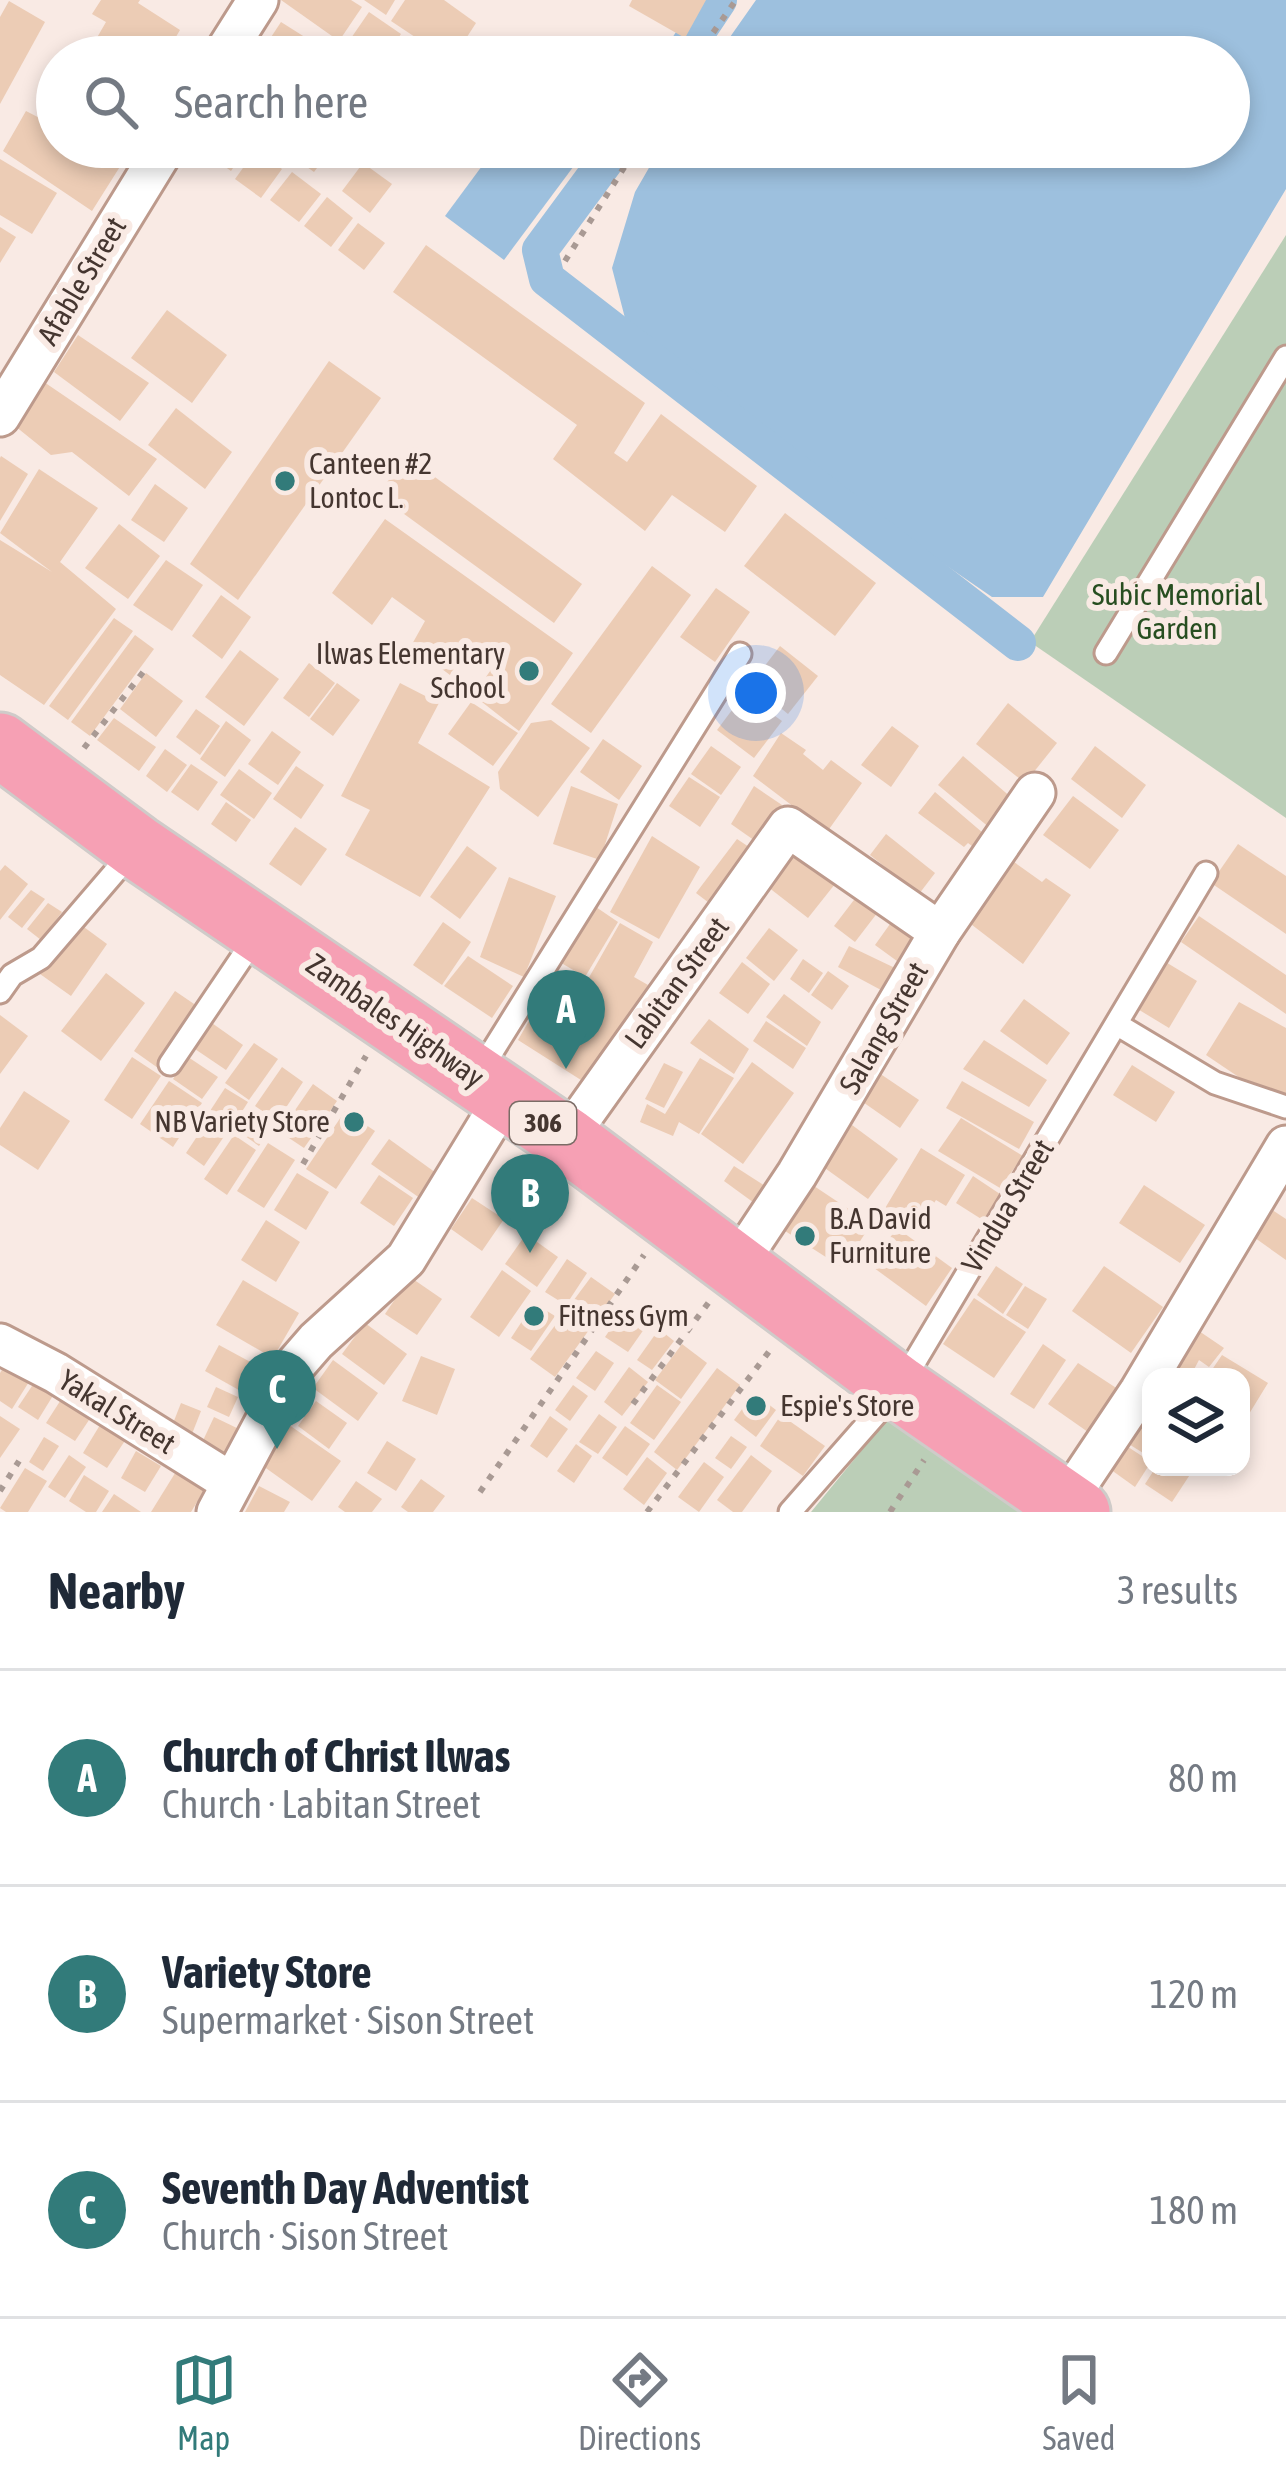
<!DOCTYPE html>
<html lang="en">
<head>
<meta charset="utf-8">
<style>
  body { margin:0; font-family:"Asap Condensed",sans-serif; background:#f6f6f7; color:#1f2937 }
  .controls { position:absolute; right:36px; bottom:36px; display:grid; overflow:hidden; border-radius:24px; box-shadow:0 6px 18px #0003 }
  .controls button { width:108px; height:108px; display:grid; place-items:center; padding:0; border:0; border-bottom:3px solid #e0e1e3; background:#fff; color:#1f2937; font:60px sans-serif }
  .you { position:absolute; left:756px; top:693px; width:42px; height:42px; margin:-30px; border:9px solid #fff; border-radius:50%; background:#1a73e8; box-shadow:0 0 0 18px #1a73e833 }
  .badge { display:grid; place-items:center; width:78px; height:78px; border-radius:50%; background:#327b7a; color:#fff; font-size:39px; font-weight:700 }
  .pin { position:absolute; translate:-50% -99px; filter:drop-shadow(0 3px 6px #0008) }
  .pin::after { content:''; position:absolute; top:63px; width:42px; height:36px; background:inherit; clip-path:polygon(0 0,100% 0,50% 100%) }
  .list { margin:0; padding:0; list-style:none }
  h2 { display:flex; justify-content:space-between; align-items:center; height:156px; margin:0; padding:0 48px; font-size:51px }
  h2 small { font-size:39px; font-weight:400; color:#747a83 }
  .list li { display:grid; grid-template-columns:78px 1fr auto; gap:36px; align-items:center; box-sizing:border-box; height:216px; padding:0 48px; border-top:3px solid #e0e1e3 }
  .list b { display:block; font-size:45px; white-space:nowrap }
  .list p { margin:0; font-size:39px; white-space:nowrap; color:#747a83 }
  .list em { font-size:39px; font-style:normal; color:#747a83 }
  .icon { flex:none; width:66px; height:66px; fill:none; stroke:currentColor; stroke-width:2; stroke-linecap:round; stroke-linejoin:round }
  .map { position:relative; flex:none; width:1286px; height:1512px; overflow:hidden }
  .search { position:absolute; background:#fff; box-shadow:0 6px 18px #0003; left:36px; right:36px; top:36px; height:132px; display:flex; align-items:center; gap:30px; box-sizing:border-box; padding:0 42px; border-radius:66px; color:#747a83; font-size:45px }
  .sheet { height:804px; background:#fff }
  nav { display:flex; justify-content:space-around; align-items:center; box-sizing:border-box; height:168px; border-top:3px solid #e0e1e3; background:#fff; font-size:33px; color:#747a83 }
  nav a { display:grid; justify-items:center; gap:6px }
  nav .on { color:#327b7a }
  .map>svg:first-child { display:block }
  .green { fill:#bbceb7 }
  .water { fill:#9dc0de }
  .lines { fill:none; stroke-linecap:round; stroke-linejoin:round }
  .canal { stroke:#9dc0de; stroke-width:36 }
  .building { fill:#ecccb5 }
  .lane-casing { stroke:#bd9a8c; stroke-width:27 }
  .street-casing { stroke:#bd9a8c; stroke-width:45 }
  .primary-casing { stroke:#cfcbc9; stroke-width:69 }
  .path { stroke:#a99a94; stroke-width:6; stroke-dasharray:6 9; stroke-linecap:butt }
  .lane { stroke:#fff; stroke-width:21 }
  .street { stroke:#fff; stroke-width:39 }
  .primary { stroke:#f6a0b4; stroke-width:63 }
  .poi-dot { fill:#327b7a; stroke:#f9eae4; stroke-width:4.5 }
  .labels { text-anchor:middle; stroke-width:12; stroke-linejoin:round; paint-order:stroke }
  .shield { fill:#f9eae4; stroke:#7b6c66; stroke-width:3 }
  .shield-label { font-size:27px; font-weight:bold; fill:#453630 }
  .street-label { font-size:30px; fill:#453630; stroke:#f9eae4 }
  .poi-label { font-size:30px; fill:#453630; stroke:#f9eae4; text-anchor:start }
  .park-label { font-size:30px; fill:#274e20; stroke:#f9eae4 }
</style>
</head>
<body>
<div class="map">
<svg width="1286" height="1512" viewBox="0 0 1286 1512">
  <rect width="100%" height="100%" fill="#f9eae4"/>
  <g class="green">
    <path d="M1286,235V818L1030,642Z"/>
    <path d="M889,1417L1023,1512H811Z"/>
  </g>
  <g class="water">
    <path d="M756,0H1286V189L1043,597H992L848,498L626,322L612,268L635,192L661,147H1229V57H716Z"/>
    <path d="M496,147H588L504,260L445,216Z"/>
  </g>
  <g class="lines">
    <g class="canal">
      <path d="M681,57L719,0"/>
      <path d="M616,147L540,250L547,279L1018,643"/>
    </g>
  </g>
  <g class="building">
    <path d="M101,0H140L138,3L180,30L164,57L87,55L106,22L92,14Z"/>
    <path d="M281,0H351L362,7L339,41Z"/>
    <path d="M364,0H395L386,15Z"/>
    <path d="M405,0H444L476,23L454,57H445L391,21Z"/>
    <path d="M632,0H706L685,38L629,6Z"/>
    <path d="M9,1L45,22L0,104V17Z"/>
    <path d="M369,12L401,34L385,57H366L347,44Z"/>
    <path d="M281,22L319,46L312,57H258Z"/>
    <path d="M403,39L429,57H391Z"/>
    <path d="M57,83V117L44,111Z"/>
    <path d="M26,111L57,127V147H91L121,165L92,211L3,151Z"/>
    <path d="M198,147H247L231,171Z"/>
    <path d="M279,147H333L314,172Z"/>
    <path d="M256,150L282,169L261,198L235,179Z"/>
    <path d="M0,159L57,193L32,234L0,215Z"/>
    <path d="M363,163L392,184L370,213L342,191Z"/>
    <path d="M292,172L321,194L299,222L270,200Z"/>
    <path d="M327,197L353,218L331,247L304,226Z"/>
    <path d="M358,223L385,243L364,270L338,250Z"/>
    <path d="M0,227L16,237L0,263Z"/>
    <path d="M426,245L645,403L614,453L627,462L661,414L757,486L725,532L672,495L645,531L553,459L577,425L393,292Z"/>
    <path d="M167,310L227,355L192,403L131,358Z"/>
    <path d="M78,335L149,383L120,421L54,372Z"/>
    <path d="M329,361L381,398L238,600L190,564Z"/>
    <path d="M44,382L157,459L129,496L72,452L51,455L15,426Z"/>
    <path d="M176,408L232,452L205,489L148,445Z"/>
    <path d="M1,456L28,474L0,521V458Z"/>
    <path d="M406,456L582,584L554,623L378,495Z"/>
    <path d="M39,469L98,508L60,562L116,609L44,705L0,675V540L52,572L0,533Z"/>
    <path d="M155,484L188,508L164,542L131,520Z"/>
    <path d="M785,513L876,583L835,636L744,566Z"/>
    <path d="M385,519L573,653L519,731L473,695L493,667L467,648L450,675L411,646L425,621L392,597L372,625L332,593Z"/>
    <path d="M119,524L160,556L128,599L85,568Z"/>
    <path d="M166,560L203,585L172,631L133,605Z"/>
    <path d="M652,566L691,595L591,733L551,704Z"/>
    <path d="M716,588L750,612L715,662L680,637Z"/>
    <path d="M221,595L251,617L222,659L192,636Z"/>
    <path d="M114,618L133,631L68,720L49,706Z"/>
    <path d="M135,635L154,649L90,736L71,722Z"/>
    <path d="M780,646L818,676L788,714L751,684Z"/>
    <path d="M240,650L279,679L244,726L205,697Z"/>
    <path d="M309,663L335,683L309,717L283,698Z"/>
    <path d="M146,673L183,701L156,737L120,709Z"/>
    <path d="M337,683L360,700L333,736L310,719Z"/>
    <path d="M400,683L439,703L418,743L490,787L420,897L345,855L370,810L341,796Z"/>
    <path d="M744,694L782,721L754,758L717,730Z"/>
    <path d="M471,702L518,733L493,766L448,734Z"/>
    <path d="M1008,703L1057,743L1025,783L976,744Z"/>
    <path d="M196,709L220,726L200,755L176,737Z"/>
    <path d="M114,718L156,747L139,771L97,740Z"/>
    <path d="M551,720L590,748L538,817L500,789L498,772L531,723Z"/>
    <path d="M226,721L251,740L225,777L200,759Z"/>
    <path d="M892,726L919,746L891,787L861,765Z"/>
    <path d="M272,731L301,752L278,785L248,764Z"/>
    <path d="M781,733L806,750L803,754L823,770L831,760L862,783L827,832L753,776Z"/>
    <path d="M603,739L642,766L619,800L580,772Z"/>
    <path d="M711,746L741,767L721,795L691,774Z"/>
    <path d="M1095,746L1146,785L1122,818L1071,779Z"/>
    <path d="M165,749L187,765L167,792L146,776Z"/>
    <path d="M963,756L1019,804L996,833L938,785Z"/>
    <path d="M191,764L218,782L198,811L171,792Z"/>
    <path d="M296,766L324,785L301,819L273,799Z"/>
    <path d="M239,769L272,793L254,819L220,795Z"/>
    <path d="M689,777L720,797L700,827L669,806Z"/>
    <path d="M571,786L618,804L600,860L553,844Z"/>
    <path d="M754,786L782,805L758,843L731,824Z"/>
    <path d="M935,792L990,839L981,853L968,843L964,847L918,813Z"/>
    <path d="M1073,796L1119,830L1090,869L1043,835Z"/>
    <path d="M226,802L251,820L236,842L211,824Z"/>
    <path d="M295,827L327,849L301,886L269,864Z"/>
    <path d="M886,834L935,873L919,894L870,855Z"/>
    <path d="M652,836L700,867L659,939L610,912Z"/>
    <path d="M737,839L758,853L717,909L696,893Z"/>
    <path d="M1238,844L1286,876V934L1211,883Z"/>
    <path d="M467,846L497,868L460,919L430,897Z"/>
    <path d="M794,853L835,884L808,918L768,887Z"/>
    <path d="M1007,857L1042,882L1046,878L1071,895L1023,964L963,918Z"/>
    <path d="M5,865L28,884L0,920V871Z"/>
    <path d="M509,877L556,896L524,977L480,957Z"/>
    <path d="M31,890L45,899L22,928L8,917Z"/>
    <path d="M857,896L878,912L855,942L834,926Z"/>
    <path d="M48,903L62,912L41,940L27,929Z"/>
    <path d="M593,905L618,922L585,977L558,961Z"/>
    <path d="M1199,916L1286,975V1014L1181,942Z"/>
    <path d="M895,917L917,932L897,961L875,945Z"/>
    <path d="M77,922L107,944L71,996L40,974Z"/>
    <path d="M443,922L471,942L442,985L413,965Z"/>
    <path d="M620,923L653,942L634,977L648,985L592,1087L518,1040L553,979L579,995Z"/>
    <path d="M769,928L798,950L774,981L746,958Z"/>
    <path d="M849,946L895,968L881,990L838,967Z"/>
    <path d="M468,956L513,986L492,1018L444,986Z"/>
    <path d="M803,959L823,973L809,993L790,979Z"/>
    <path d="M1164,961L1197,981L1169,1028L1136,1008Z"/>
    <path d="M742,962L770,984L748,1014L719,993Z"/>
    <path d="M828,971L849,986L832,1010L811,995Z"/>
    <path d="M106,973L145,1003L101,1061L61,1031Z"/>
    <path d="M175,991L200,1008L158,1068L134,1051Z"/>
    <path d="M784,994L821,1022L807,1046L766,1017Z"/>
    <path d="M1024,999L1070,1033L1047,1065L1000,1031Z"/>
    <path d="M1239,1002L1286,1028V1094L1243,1080L1206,1055Z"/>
    <path d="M0,1015L28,1036L0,1074Z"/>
    <path d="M709,1019L749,1049L734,1074L690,1043Z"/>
    <path d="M209,1021L243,1045L226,1070L192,1047Z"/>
    <path d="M766,1021L806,1048L793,1069L753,1041Z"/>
    <path d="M984,1040L1047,1080L1029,1107L963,1069Z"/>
    <path d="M254,1043L278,1059L249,1100L225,1083Z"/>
    <path d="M132,1057L161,1076L132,1119L104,1100Z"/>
    <path d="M188,1057L218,1077L202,1099L173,1079Z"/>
    <path d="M700,1058L734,1078L699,1134L679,1122L673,1136L640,1122L647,1104L665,1114Z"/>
    <path d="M752,1062L794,1093L743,1164L701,1134Z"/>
    <path d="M664,1063L683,1072L664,1108L645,1099Z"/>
    <path d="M1132,1065L1175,1092L1156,1122L1113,1095Z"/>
    <path d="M282,1067L303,1082L277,1121L255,1106Z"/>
    <path d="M879,1073L919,1100L900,1128L860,1100Z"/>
    <path d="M169,1081L202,1103L173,1147L140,1124Z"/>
    <path d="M962,1081L1034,1122L1019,1149L946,1108Z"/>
    <path d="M313,1084L337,1101L304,1148L280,1132Z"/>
    <path d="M225,1088L248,1102L231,1129L208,1114Z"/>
    <path d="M24,1091L70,1121L38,1170L0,1145V1128Z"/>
    <path d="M254,1108L275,1122L259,1146L238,1131Z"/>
    <path d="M345,1111L375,1131L336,1189L306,1169Z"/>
    <path d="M961,1118L1023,1156L1000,1188L938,1151Z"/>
    <path d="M206,1123L225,1135L204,1166L186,1153Z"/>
    <path d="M852,1125L898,1159L868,1199L822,1166Z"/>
    <path d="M234,1135L256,1150L227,1195L204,1179Z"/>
    <path d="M389,1139L443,1178L427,1203L371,1164Z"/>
    <path d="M268,1143L295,1160L264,1208L237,1191Z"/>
    <path d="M921,1148L965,1175L946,1206L936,1200L915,1232L884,1210Z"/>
    <path d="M734,1166L773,1191L761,1208L724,1181Z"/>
    <path d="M297,1173L329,1192L306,1230L274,1210Z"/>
    <path d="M379,1175L413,1198L394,1226L360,1203Z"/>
    <path d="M973,1176L1003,1196L986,1222L956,1203Z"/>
    <path d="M811,1184L871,1224L843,1268L782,1229Z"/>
    <path d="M1144,1185L1205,1225L1180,1263L1119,1223Z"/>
    <path d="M472,1198L504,1219L482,1251L451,1229Z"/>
    <path d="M1266,1206L1286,1219V1260L1248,1233Z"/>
    <path d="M266,1220L300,1242L276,1282L241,1260Z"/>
    <path d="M897,1228L952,1268L926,1306L870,1265Z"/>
    <path d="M526,1234L558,1257L537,1287L505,1264Z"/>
    <path d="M567,1259L587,1273L566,1305L545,1292Z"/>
    <path d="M996,1266L1023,1284L1003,1314L977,1295Z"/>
    <path d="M1104,1266L1163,1307L1131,1353L1072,1311Z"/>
    <path d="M502,1270L531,1291L499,1337L470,1317Z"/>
    <path d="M410,1277L442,1299L417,1335L385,1314Z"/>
    <path d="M591,1277L615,1294L555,1377L530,1359Z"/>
    <path d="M243,1280L299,1313L273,1358L216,1325Z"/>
    <path d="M1025,1286L1047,1299L1028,1329L1006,1315Z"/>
    <path d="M974,1298L1026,1332L994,1378L943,1344Z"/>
    <path d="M534,1303L555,1316L531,1351L511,1338Z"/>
    <path d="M626,1306L649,1322L628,1352L605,1337Z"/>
    <path d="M365,1323L407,1354L384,1385L342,1354Z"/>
    <path d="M659,1329L674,1341L652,1370L637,1360Z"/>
    <path d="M1196,1329L1224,1348L1209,1367L1199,1360L1190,1377H1164Z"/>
    <path d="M682,1344L707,1363L681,1399L655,1380Z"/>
    <path d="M1043,1344L1066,1360L1034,1409L1010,1394Z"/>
    <path d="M219,1345L267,1371L253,1398L205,1371Z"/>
    <path d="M596,1351L614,1363L595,1391L576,1378Z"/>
    <path d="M1222,1355L1268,1383L1241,1427V1377H1207Z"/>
    <path d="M421,1356L455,1369L437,1415L402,1401Z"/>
    <path d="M333,1360L378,1393L358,1421L313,1388Z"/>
    <path d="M7,1362L32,1377L12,1409L0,1401V1373Z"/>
    <path d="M1078,1363L1127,1395L1098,1439L1048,1404Z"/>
    <path d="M629,1367L648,1382L622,1416L604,1402Z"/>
    <path d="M717,1368L740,1385L677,1470L654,1452Z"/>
    <path d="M38,1377L57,1389L38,1420L18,1407Z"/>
    <path d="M573,1385L588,1396L570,1421L555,1410Z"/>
    <path d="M657,1385L681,1402L654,1440L630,1423Z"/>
    <path d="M216,1387L238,1397L229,1417L207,1407Z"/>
    <path d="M754,1393L776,1410L756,1437L734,1420Z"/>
    <path d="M64,1395L93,1414L75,1441L46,1423Z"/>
    <path d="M1151,1396V1458L1124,1441Z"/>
    <path d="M316,1401L347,1423L329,1449L298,1426Z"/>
    <path d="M181,1403L201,1411L190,1439L170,1431Z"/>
    <path d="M599,1414L617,1427L598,1454L579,1442Z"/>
    <path d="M781,1415L825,1446L803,1476L760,1446Z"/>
    <path d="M0,1416L20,1429L0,1458Z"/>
    <path d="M550,1416L568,1429L547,1458L530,1446Z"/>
    <path d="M214,1417L241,1430L227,1462L199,1449Z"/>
    <path d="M279,1418L341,1461L312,1501L256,1461Z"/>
    <path d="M103,1420L128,1436L107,1468L83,1453Z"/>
    <path d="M625,1426L650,1444L627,1476L602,1458Z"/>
    <path d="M731,1436L747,1447L731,1469L715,1458Z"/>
    <path d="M44,1437L59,1446L43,1471L29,1462Z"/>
    <path d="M387,1441L416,1459L396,1491L367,1473Z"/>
    <path d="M1119,1441L1151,1462L1135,1487L1103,1464Z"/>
    <path d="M576,1444L592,1456L574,1483L557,1471Z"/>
    <path d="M136,1451L161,1466L145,1492L121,1478Z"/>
    <path d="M69,1455L86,1467L65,1498L48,1487Z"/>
    <path d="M751,1455L772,1471L742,1512H733L717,1500Z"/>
    <path d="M647,1457L667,1473L644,1505L623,1489Z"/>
    <path d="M704,1462L724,1477L699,1512L678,1497Z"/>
    <path d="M1156,1467H1195L1172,1502L1145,1484Z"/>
    <path d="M25,1468L47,1481L28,1512H6L0,1508Z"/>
    <path d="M177,1470L206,1487L191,1512H151Z"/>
    <path d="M84,1475L109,1491L96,1512H86L69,1501Z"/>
    <path d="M421,1479L445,1496L433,1512H408L401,1507Z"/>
    <path d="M356,1481L382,1499L372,1512H345L338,1507Z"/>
    <path d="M259,1486L290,1502L284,1512H245Z"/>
    <path d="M114,1494L141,1512H102Z"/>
  </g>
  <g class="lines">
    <defs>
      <g id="lane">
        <path d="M1106,653L1286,357"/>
        <path d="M0,992L12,975L41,958L132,852"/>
        <path d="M1118,1025L1215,1083L1286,1107"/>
        <path d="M170,1064L257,935"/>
        <path d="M480,1071L740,654"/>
        <path d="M790,1512L899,1388L1206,873"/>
      </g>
      <g id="street">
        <path d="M222,57L258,0"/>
        <path d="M0,416L165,147"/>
        <path d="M566,1139L788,827L940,932"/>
        <path d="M736,1266L797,1174L940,932L1035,793"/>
        <path d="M0,1344L56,1373L232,1483"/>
        <path d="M1065,1503L1140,1391L1286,1146"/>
        <path d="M217,1512L296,1364L316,1341L406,1259L505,1097"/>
      </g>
      <path id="primary" d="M0,745L137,847L566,1139L899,1388L1078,1512"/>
    </defs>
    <use href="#lane" class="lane-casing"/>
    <use href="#street" class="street-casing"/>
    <use href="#primary" class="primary-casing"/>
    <g class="path">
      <path d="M696,57L736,0"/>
      <path d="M565,261L637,147"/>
      <path d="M84,748L144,671"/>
      <path d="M303,1164L366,1056"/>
      <path d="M633,1404L709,1302"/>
      <path d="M0,1491L19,1461"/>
      <path d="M480,1492L644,1255"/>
      <path d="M647,1512L771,1349"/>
      <path d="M890,1512L924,1460"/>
    </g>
    <use href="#lane" class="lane"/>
    <use href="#street" class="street"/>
    <use href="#primary" class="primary"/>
  </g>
  <g class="poi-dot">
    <circle cx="285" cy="481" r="12"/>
    <circle cx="529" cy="671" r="12"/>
    <circle cx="354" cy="1122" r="12"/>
    <circle cx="805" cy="1236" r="12"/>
    <circle cx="534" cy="1316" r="12"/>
    <circle cx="756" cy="1406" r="12"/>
  </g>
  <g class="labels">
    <rect class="shield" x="510" y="1102" width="66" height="42" rx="9"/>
    <g class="shield-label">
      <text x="543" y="1132">306</text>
    </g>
    <g class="street-label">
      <text transform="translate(82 281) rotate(-59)" y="10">Afable Street</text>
      <text transform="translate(677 983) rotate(-54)" y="10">Labitan Street</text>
      <text transform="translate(395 1021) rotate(35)" y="10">Zambales Highway</text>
      <text transform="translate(884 1028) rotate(-60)" y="10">Salang Street</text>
      <text transform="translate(1008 1206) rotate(-59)" y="10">Vindua Street</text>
      <text transform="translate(117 1412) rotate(32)" y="10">Yakal Street</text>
    </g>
    <g class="poi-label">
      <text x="309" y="474">Canteen #2<tspan x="309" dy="34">Lontoc L.</tspan></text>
      <text x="505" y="664" text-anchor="end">Ilwas Elementary<tspan x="505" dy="34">School</tspan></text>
      <text x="330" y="1132" text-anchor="end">NB Variety Store</text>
      <text x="829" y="1229">B.A David<tspan x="829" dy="34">Furniture</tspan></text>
      <text x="558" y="1326">Fitness Gym</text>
      <text x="780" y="1416">Espie's Store</text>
    </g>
    <g class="park-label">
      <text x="1177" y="605">Subic Memorial<tspan x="1177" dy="34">Garden</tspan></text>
    </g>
  </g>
</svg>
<div class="controls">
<button><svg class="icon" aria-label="layers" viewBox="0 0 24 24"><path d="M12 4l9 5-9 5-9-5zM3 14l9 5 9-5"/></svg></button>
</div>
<div class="you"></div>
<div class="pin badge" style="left:566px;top:1069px">A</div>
<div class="pin badge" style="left:530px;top:1253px">B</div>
<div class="pin badge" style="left:277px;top:1449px">C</div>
<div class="search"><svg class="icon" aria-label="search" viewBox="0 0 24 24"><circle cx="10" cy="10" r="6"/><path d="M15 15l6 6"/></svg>Search here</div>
</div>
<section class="sheet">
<h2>Nearby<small>3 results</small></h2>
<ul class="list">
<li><span class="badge">A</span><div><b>Church of Christ Ilwas</b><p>Church · Labitan Street</p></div><em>80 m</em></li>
<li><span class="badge">B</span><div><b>Variety Store</b><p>Supermarket · Sison Street</p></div><em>120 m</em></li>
<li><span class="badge">C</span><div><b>Seventh Day Adventist</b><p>Church · Sison Street</p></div><em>180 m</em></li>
</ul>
</section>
<nav>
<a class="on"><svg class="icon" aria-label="map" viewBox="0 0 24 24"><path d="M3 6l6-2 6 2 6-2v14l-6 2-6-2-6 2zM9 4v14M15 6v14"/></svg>Map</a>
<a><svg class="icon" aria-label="directions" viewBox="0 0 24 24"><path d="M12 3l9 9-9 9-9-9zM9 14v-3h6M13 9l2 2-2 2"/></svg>Directions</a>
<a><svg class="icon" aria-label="saved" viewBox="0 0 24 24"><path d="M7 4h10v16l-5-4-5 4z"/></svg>Saved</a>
</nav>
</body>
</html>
